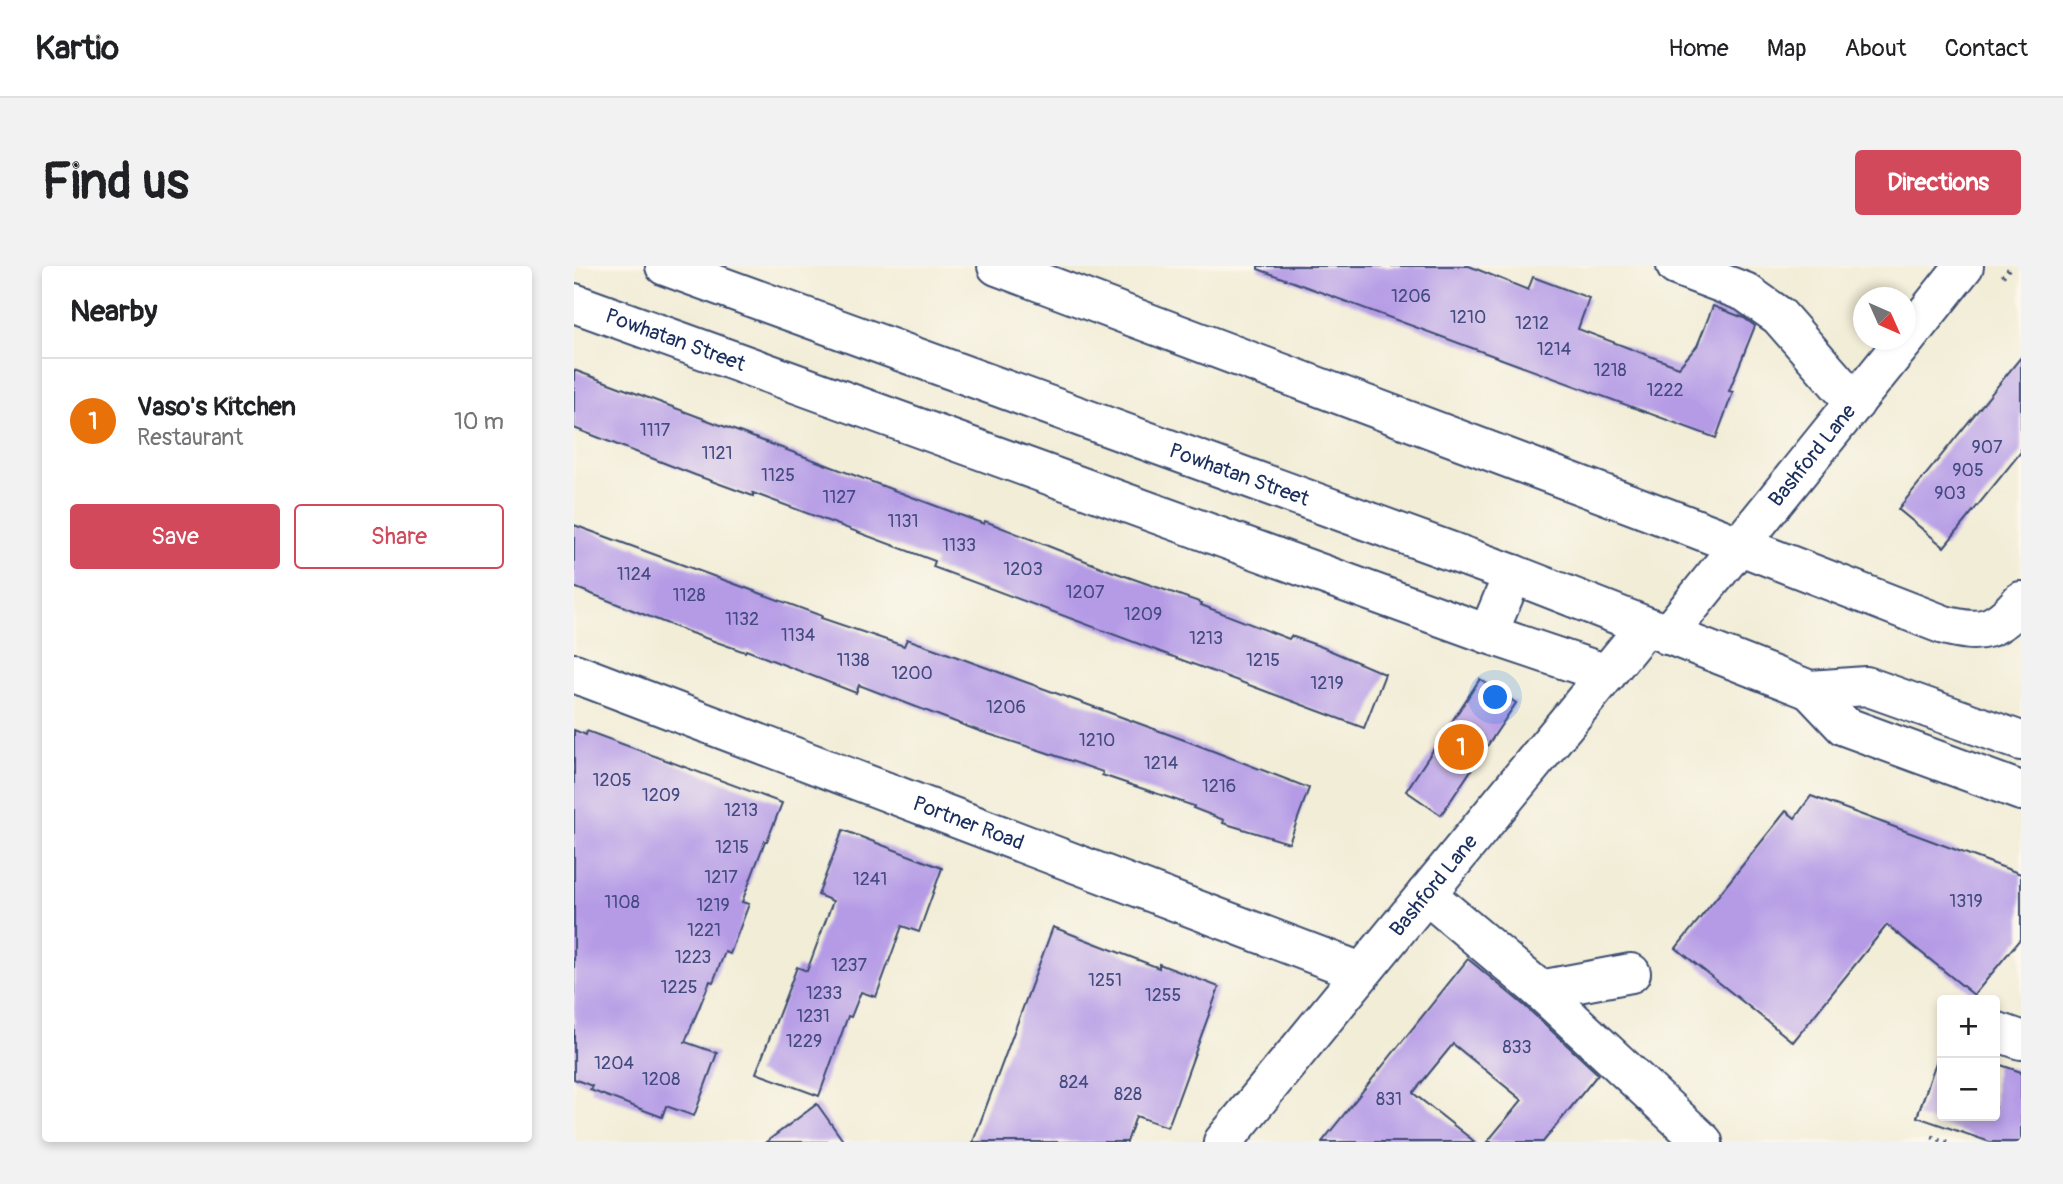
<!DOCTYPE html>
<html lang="en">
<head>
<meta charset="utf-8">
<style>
  body { margin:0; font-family:Pangolin,sans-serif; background:#f2f2f2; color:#202124 }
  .controls { position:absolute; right:21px; bottom:21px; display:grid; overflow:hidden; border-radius:7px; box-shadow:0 4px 10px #0003 }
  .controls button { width:63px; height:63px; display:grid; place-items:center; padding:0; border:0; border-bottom:2px solid #e0e0e0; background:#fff; color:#202124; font:35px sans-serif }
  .compass { position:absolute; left:1279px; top:21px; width:63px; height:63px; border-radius:50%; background:#fff; box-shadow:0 4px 10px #0003; rotate:135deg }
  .you { position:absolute; left:922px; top:432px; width:24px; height:24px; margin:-18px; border:5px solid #fff; border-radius:50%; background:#1a73e8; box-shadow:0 0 0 10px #1a73e833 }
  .badge { display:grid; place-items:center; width:46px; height:46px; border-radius:50%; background:#d1495b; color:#fff; font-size:23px; font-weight:700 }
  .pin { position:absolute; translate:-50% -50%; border:4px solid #fff; box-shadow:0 2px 7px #0006 }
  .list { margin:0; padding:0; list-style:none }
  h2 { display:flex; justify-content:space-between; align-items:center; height:91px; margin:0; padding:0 28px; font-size:30px }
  h2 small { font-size:23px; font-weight:400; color:#757577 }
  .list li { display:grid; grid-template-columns:46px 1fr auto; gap:21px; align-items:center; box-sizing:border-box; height:126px; padding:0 28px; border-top:2px solid #e0e0e0 }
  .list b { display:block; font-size:26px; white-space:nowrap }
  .list p { margin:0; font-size:23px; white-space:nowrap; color:#757577 }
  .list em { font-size:23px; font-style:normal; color:#757577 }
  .actions { display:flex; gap:14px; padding:21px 28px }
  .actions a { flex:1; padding:16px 0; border:2px solid #d1495b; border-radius:7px; text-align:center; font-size:24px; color:#d1495b }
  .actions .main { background:#d1495b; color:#fff }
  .map { position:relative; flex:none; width:1447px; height:876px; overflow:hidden; border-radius:7px }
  header { display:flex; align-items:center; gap:42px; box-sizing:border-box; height:98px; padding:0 35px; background:#fff; border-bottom:2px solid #e0e0e0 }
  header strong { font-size:33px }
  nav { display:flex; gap:38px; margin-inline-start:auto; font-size:24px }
  .intro { display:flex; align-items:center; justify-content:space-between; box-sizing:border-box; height:168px; padding:0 42px }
  h1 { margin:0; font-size:49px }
  .button { padding:18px 32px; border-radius:7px; background:#d1495b; color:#fff; font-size:24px; font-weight:700 }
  main { display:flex; gap:42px; padding:0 42px }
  aside { flex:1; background:#fff; border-radius:7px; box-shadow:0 4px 10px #0003 }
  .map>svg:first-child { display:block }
  .building { fill:#b59be6 }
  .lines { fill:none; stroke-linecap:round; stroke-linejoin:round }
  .minor-casing { stroke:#3b4c70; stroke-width:42 }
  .path { stroke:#3b4c70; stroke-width:4.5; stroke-dasharray:2 5; stroke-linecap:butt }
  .minor { stroke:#fff; stroke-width:38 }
  .labels { text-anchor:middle; stroke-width:7; stroke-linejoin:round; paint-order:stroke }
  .number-label { font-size:18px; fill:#424a80 }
  .street-label { font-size:21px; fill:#1b2f5e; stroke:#fbf7ec }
</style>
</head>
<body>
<header>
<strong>Kartio</strong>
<nav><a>Home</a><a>Map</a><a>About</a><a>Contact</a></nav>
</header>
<div class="intro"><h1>Find us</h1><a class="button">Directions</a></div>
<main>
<aside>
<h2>Nearby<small></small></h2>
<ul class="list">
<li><span class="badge" style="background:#e8710a">1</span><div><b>Vaso's Kitchen</b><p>Restaurant</p></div><em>10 m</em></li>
</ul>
<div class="actions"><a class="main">Save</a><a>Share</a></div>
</aside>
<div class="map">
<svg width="1447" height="876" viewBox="0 0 1447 876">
  <rect width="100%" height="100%" fill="#fbf7ec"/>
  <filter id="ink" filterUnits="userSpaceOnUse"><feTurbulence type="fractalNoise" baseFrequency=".0143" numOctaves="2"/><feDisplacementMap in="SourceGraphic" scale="14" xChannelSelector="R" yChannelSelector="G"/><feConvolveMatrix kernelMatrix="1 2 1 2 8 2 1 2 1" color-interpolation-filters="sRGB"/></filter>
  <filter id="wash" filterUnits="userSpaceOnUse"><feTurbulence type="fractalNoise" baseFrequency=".00686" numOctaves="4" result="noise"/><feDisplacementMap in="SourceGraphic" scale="28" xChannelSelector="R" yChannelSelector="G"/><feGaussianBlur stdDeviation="1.57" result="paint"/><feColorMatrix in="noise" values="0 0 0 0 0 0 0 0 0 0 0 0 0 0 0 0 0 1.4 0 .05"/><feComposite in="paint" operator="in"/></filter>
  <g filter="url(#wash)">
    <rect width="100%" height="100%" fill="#f2edd7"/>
    <g id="blocks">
      <g class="building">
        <path d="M684,0H895L954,24L959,11L1015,32L1004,63L1105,101L1123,80L1139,40L1170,52L1181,60L1155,125L1159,126L1142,172L684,3Z"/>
        <path d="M1447,91V186L1370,281L1324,243Z"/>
        <path d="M0,104L410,258L411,255L537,305L628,337L627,339L715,373L717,370L748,381L811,408L790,462L359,301L361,295L179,227V230L121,209L0,162Z"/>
        <path d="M0,259L248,350L247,352L330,380L333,373L364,384L613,475L735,522L715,577L649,557L650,554L619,542L620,540L528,509L529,506L471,486L405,465L285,419L282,427L172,384L171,386L117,367L0,321Z"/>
        <path d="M906,413L942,437L867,549L832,525Z"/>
        <path d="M0,464L12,469L13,465L208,537L193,575H191L168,636L175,638L156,688L151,686L139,716L136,715L111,776L143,787L120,850L92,840L88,851L16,824L18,820L0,813Z"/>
        <path d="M1237,530L1447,608V672L1400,729L1313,659L1219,776L1102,682L1212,545L1221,552Z"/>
        <path d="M269,564L368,602L345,666L328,660L302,731L287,726L277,751L274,750L245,830L182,807L223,701L233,705L259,635L244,629Z"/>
        <path d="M479,661L585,702V698L645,721L594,861L562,850L553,876H399Z"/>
        <path d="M894,693L951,740L1024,808L969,876H913L948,834L879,778L839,827L901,876H748Z"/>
        <path d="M1368,779V850H1421V797L1447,806V876H1416L1343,851Z"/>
        <path d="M243,838L270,876H192Z"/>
      </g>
    </g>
  </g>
  <g filter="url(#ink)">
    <use href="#blocks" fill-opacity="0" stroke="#3b4c70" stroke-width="2"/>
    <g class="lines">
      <defs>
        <g id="minor">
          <path id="s1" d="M91,0L939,308L1236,424L1292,420L1447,475"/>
          <path d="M423,0L1123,263L1370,359C1407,369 1422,365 1447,335"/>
          <path d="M1102,0L1171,26L1205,50L1281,137"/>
          <path id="s2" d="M0,37L914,368L1033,408"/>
          <path d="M1332,73L1390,0"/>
          <path d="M914,368L939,308"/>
          <path id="s3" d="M1093,369L1331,74"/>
          <path id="s4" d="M0,407L787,706"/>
          <path d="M1236,424L1270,460L1447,525"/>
          <path d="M852,628L966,724L1057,707"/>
          <path d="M966,724L1129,876"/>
          <path d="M1421,765L1447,774"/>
          <path id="s5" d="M649,876L1071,361"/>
        </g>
      </defs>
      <use href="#minor" class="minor-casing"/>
      <g class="path">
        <path d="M1429,10L1437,0"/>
        <path d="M1358,871L1373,876"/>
      </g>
      <use href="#minor" class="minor"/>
    </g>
  </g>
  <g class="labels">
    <g class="number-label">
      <text x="837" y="36">1206</text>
      <text x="894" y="57">1210</text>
      <text x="958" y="63">1212</text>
      <text x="980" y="89">1214</text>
      <text x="1036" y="110">1218</text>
      <text x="1091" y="130">1222</text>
      <text x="81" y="170">1117</text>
      <text x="1413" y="187">907</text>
      <text x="143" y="193">1121</text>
      <text x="1394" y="210">905</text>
      <text x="204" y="215">1125</text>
      <text x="1376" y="233">903</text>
      <text x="265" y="237">1127</text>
      <text x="329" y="261">1131</text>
      <text x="385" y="285">1133</text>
      <text x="449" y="309">1203</text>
      <text x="60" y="314">1124</text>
      <text x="511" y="332">1207</text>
      <text x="115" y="335">1128</text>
      <text x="569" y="354">1209</text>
      <text x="168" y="359">1132</text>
      <text x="224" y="375">1134</text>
      <text x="632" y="378">1213</text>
      <text x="279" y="400">1138</text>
      <text x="689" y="400">1215</text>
      <text x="338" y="413">1200</text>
      <text x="753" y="423">1219</text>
      <text x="432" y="447">1206</text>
      <text x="523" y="480">1210</text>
      <text x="587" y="503">1214</text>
      <text x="38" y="520">1205</text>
      <text x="645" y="526">1216</text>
      <text x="87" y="535">1209</text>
      <text x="167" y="550">1213</text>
      <text x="158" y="587">1215</text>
      <text x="147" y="617">1217</text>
      <text x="296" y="619">1241</text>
      <text x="1392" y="641">1319</text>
      <text x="48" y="642">1108</text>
      <text x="139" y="645">1219</text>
      <text x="130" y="670">1221</text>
      <text x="119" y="697">1223</text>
      <text x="275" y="705">1237</text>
      <text x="531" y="720">1251</text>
      <text x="105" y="727">1225</text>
      <text x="250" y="733">1233</text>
      <text x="589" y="735">1255</text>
      <text x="239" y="756">1231</text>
      <text x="230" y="781">1229</text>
      <text x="943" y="787">833</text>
      <text x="40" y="803">1204</text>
      <text x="87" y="819">1208</text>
      <text x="500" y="822">824</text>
      <text x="554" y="834">828</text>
      <text x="815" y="839">831</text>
    </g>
    <g class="street-label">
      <text dy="7" stroke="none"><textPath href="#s2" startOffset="108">Powhatan Street</textPath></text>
      <text dy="7" stroke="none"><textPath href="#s3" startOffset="231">Bashford Lane</textPath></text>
      <text dy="7" stroke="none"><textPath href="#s1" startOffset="611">Powhatan Street</textPath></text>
      <text dy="7" stroke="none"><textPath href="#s4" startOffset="422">Portner Road</textPath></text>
      <text dy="7" stroke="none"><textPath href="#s5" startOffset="332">Bashford Lane</textPath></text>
    </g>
  </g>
</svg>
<div class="controls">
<button>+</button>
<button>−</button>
</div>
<svg class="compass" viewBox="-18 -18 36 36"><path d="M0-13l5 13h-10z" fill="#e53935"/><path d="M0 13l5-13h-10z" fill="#757577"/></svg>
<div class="you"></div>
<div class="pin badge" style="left:887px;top:481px;background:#e8710a">1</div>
</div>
</main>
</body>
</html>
